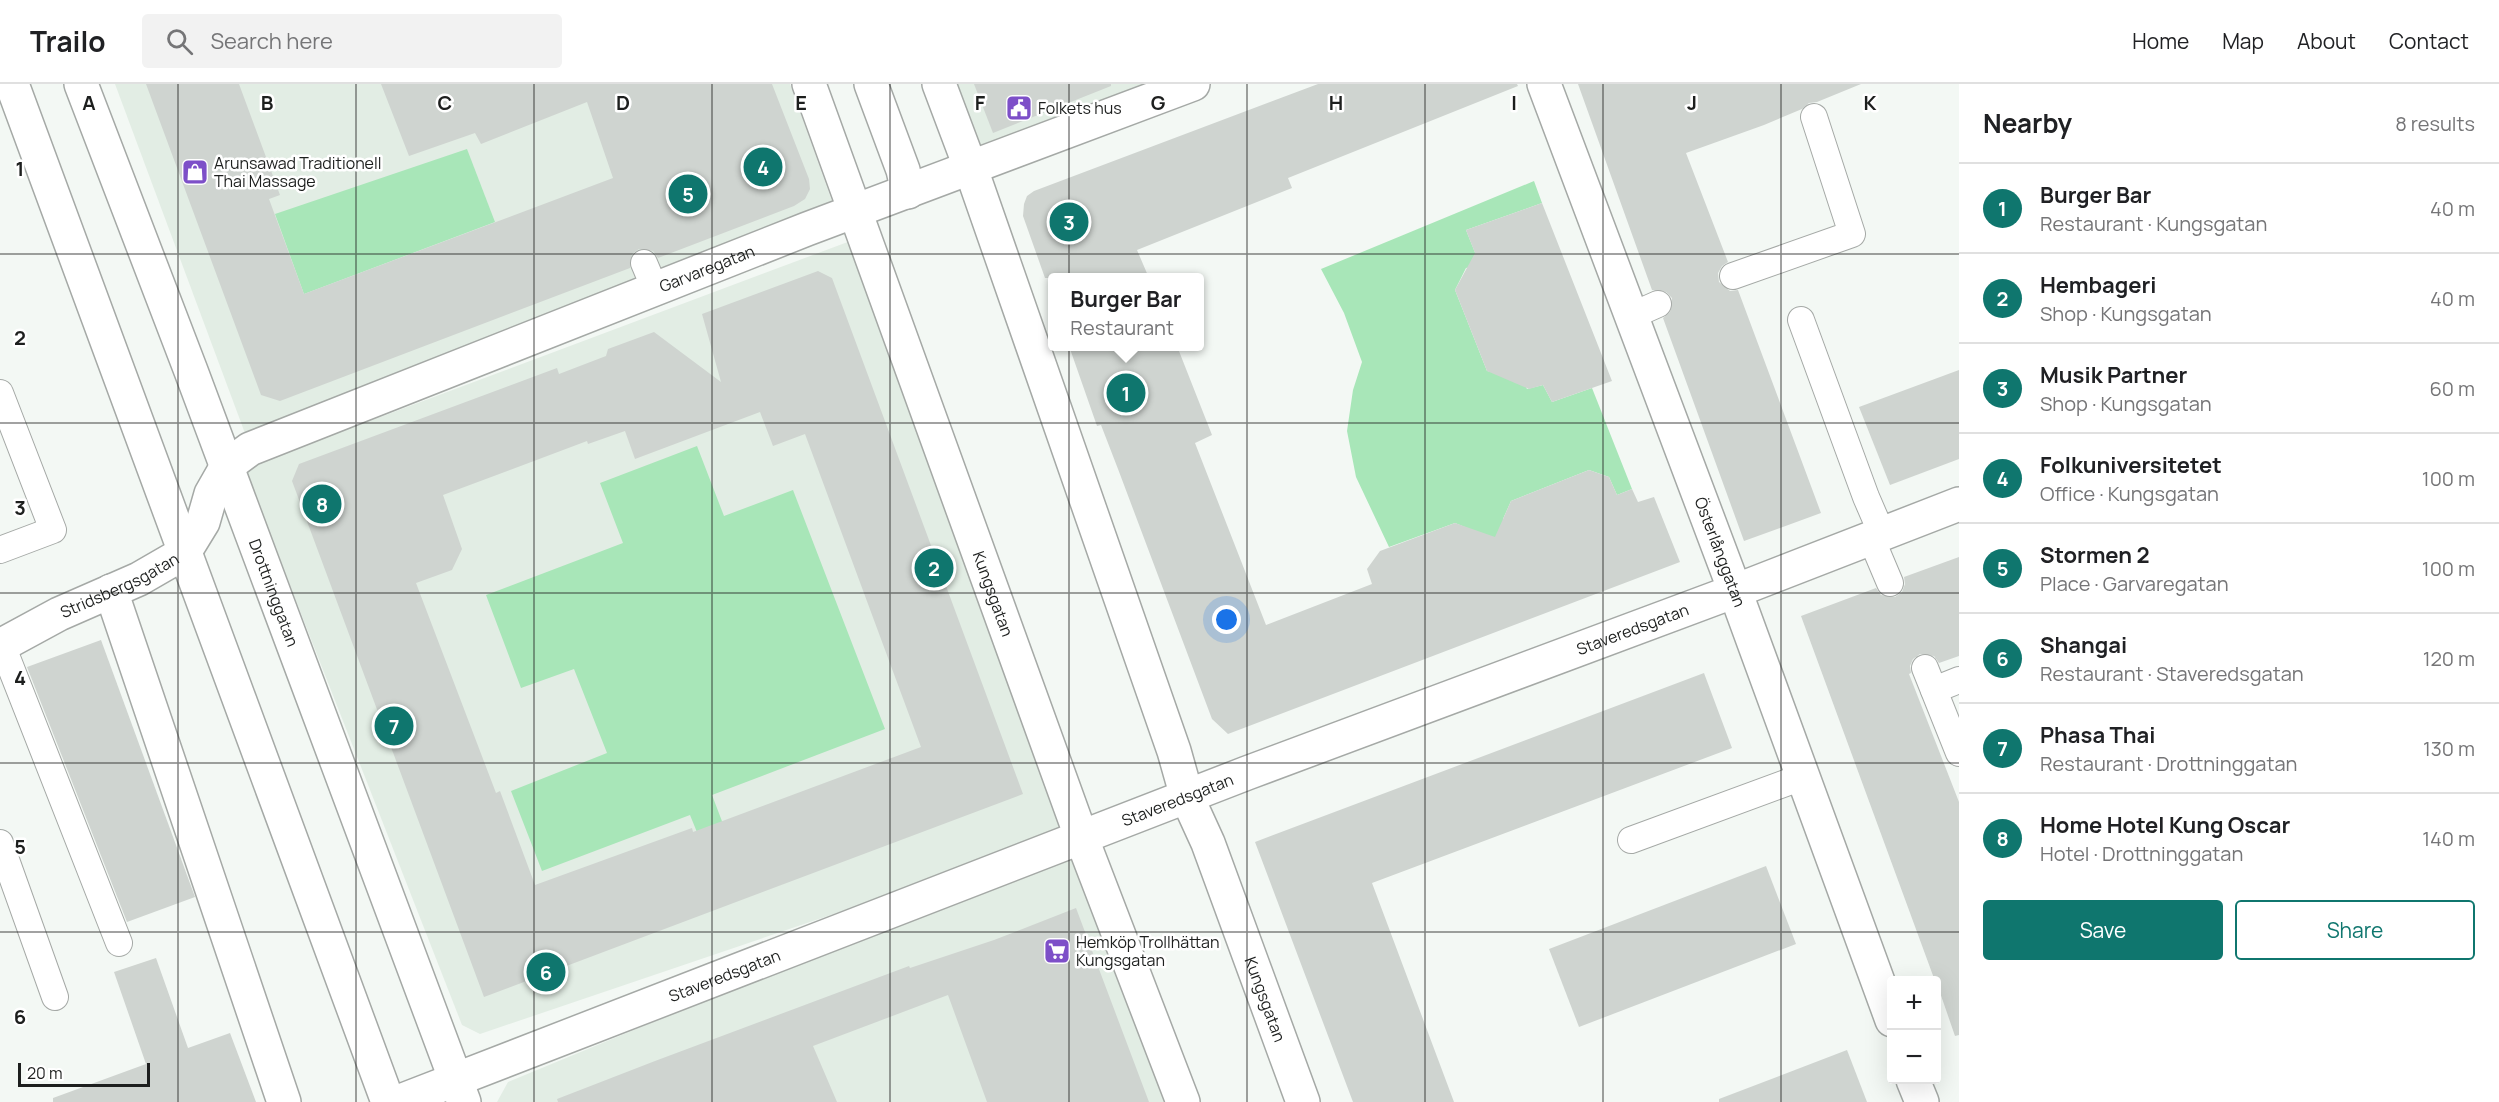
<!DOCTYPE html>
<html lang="en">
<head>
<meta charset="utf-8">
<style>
  body { margin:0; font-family:Manrope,sans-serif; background:#f2f2f2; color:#202124 }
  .controls { position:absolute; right:18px; bottom:18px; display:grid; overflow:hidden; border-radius:6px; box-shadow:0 6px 24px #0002 }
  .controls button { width:54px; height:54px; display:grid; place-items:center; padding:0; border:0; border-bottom:2px solid #e0e0e0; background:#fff; color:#202124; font:30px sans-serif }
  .scale { position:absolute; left:18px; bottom:15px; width:132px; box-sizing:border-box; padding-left:6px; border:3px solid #1d1f1e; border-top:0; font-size:16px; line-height:21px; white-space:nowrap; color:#1d1f1e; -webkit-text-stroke:4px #fff; paint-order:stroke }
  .you { position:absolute; left:1227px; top:536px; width:21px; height:21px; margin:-15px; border:4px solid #fff; border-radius:50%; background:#1a73e8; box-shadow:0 0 0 9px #1a73e833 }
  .badge { display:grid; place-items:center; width:39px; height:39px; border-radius:50%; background:#0f766e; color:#fff; font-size:20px; font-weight:700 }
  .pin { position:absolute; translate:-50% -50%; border:3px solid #fff; box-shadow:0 2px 6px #0006 }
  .popup { position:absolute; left:1048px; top:189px; width:156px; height:78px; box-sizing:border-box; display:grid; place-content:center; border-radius:6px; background:#fff; filter:drop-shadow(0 2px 4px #0005); font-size:20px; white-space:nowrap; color:#757577 }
  .popup b { font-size:22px; color:#202124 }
  .popup::after { content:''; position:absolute; left:50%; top:100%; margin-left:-12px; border:12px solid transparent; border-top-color:#fff }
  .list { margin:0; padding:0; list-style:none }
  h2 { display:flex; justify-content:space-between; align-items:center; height:78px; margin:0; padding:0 24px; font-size:26px }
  h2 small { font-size:20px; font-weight:400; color:#757577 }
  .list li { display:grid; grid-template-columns:39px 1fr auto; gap:18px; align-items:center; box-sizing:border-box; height:90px; padding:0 24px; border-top:2px solid #e0e0e0 }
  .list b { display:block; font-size:22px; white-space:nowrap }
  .list p { margin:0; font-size:20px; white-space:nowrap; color:#757577 }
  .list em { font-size:20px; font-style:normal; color:#757577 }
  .actions { display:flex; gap:12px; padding:18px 24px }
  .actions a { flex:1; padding:14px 0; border:2px solid #0f766e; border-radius:6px; text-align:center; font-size:21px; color:#0f766e }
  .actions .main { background:#0f766e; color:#fff }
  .icon { flex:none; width:33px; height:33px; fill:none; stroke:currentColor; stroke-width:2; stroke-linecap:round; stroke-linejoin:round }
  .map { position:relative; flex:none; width:1959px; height:1018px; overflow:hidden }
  header { display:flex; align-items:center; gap:36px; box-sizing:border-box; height:84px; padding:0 30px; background:#fff; border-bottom:2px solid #e0e0e0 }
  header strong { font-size:28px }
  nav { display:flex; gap:33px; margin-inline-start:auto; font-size:21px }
  .search { width:420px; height:54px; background:#f2f2f2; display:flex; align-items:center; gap:15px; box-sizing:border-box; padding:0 21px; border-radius:6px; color:#757577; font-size:22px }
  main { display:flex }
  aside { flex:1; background:#fff }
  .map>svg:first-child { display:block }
  .built { fill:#e2ede4 }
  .green { fill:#a8e6b8 }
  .building { fill:#cfd4d0; fill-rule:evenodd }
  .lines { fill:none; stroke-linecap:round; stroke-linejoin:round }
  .lane-casing { stroke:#a5a9a6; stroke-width:28 }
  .street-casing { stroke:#a5a9a6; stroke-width:36 }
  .secondary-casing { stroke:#a5a9a6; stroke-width:36 }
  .lane { stroke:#fff; stroke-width:26 }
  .street { stroke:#fff; stroke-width:33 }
  .secondary { stroke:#fff; stroke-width:33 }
  .grid { fill:none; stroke:#1d1f1e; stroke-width:1.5; stroke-opacity:0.55 }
  .labels { text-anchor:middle; stroke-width:5; stroke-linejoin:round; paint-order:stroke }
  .poi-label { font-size:16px; fill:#1d1f1e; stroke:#fff; text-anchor:start }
  .street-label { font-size:16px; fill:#1d1f1e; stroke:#fff }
  .grid-label { font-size:20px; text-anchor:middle; font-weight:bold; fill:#1d1f1e; stroke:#fff; stroke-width:5; stroke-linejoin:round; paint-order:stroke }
</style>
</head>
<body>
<header>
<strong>Trailo</strong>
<div class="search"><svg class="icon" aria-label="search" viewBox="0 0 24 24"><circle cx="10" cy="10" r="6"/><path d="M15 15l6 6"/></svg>Search here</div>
<nav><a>Home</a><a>Map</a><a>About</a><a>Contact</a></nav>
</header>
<main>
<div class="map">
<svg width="1959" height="1018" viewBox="0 0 1959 1018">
  <rect width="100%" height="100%" fill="#f3f8f4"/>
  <g class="built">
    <path d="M115,0H790L833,120L246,352Z"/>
    <path d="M957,0H1155L982,67Z"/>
    <path d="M853,156L1066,735L1055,755L480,950L462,941L244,384Z"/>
    <path d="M1062,769L1079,770L1178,1018H497L508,998Z"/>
  </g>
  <g class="green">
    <path d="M467,65L495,138L304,210L275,130Z"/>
    <path d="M1534,97L1542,119L1466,146L1480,181L1466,184L1455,206L1487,287L1521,293L1527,305L1543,301L1552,318L1592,304L1632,405L1617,411L1609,393L1589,386L1511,417L1503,435L1510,454L1501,458L1455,439L1389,463L1356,393L1347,347L1353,306L1362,278L1344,229L1321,185Z"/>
    <path d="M697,362L724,432L793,406L885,645L712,711L728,753L703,763L690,731L542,787L511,707L607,669L574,585L521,604L486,511L623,459L600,399Z"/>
  </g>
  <g class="building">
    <path d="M146,0H239L280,111L269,115L304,210L613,94L587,18L481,60L475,49L409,72L381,0H772L809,95L810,105L805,115L794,122L658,174L653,167L639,165L632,170L630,184L280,317L261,311Z"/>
    <path d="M974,0H1111V2L993,49Z"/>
    <path d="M1318,0H1517L1518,2L1288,94L1292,104L1137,166L1149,194H1045L1023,132L1024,120L1027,112L1034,107Z"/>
    <path d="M1578,0H1861L1817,18L1809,19L1802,25L1764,41L1686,69L1728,178L1722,182L1718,189L1719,198L1730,207L1738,206L1821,429L1744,457L1663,234L1670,228L1672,214L1666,208L1652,206Z"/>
    <path d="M1542,119L1612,297L1552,318L1543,301L1529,305L1487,287L1455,206L1475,169L1466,146Z"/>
    <path d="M818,187L832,194L1023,710L484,913L292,397L299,380L557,284L559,290L606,272L608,265L654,248L721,298L702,230ZM760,328L773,362L805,350L921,663L693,748L692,744L535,801L500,707L496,709L416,499L452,486L462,465L443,411L587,357L588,360L625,347L635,375Z"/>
    <path d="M1069,262H1177L1212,351L1195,359L1266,541L1372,500L1367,485L1380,467L1455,439L1495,453L1511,417L1589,386L1609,393L1617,411L1632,405L1638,418L1654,413L1680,478L1228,650L1212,635L1118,385L1101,341L1097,342Z"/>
    <path d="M1959,286V375L1890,401L1859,323Z"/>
    <path d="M1959,473V572L1939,579L1934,572L1920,570L1913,575L1910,582L1911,589L1909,590L1959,718V951L1955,952L1936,897H1935L1801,532L1876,504L1881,511L1895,513L1902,508L1905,500L1904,493Z"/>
    <path d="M101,556L195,813L127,838L27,583Z"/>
    <path d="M1704,589L1732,664L1372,799L1454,1018H1353L1255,758Z"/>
    <path d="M1766,782L1796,860L1579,943L1549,865Z"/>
    <path d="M1076,824L1149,1018H987L948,911L813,962L837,1018H558L557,1015L655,977L909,882L910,884L994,856Z"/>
    <path d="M156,874L188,964L230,949L256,1018H53V1014L146,980L114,888Z"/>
    <path d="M1847,966L1867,1018H1719V1015Z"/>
  </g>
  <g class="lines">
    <defs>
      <g id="lane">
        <path d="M644,179L655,205"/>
        <path d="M1733,192L1852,150L1814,33"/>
        <path d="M1631,232L1658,220"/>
        <path d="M1801,236L1866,413L1882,450"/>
        <path d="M0,309L53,446L0,466"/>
        <path d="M1871,454L1890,499"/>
        <path d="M2,561L119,859"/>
        <path d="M1925,584L1959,669"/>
        <path d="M1934,606L1959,596"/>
        <path d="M1631,756L1802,693"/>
        <path d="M0,759L55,913"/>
      </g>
      <g id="street">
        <path id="s1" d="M809,0L1082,755L1183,1018"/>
        <path d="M871,0L903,86L908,108"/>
        <path id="s2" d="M939,0L971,85L1174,667L1187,713L1208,759L1303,1018"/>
        <path id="s3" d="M1544,0L1735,507L1892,936"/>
        <path d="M111,507L284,1018"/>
        <path id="s4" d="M0,562L59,530L139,495L184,469L203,438L211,410L227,382L250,365L807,145L1193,0"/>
        <path d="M1913,996L1922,1018"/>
        <path id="s5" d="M398,1018L1247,689L1735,507L1959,420"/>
      </g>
      <g id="secondary">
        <path d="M12,0L388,1018"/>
        <path id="s6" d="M81,0L191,287L464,1018"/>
      </g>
    </defs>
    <use href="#lane" class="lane-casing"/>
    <use href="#street" class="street-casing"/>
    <use href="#secondary" class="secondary-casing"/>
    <use href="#lane" class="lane"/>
    <use href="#street" class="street"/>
    <use href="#secondary" class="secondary"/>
  </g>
  <path class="grid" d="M178,0V1018M356,0V1018M534,0V1018M712,0V1018M890,0V1018M1069,0V1018M1247,0V1018M1425,0V1018M1603,0V1018M1781,0V1018M0,170H1959M0,339H1959M0,509H1959M0,679H1959M0,848H1959"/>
  <defs>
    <symbol id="civic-square" viewBox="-11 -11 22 22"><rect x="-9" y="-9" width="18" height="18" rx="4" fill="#7d4fc8" stroke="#fff"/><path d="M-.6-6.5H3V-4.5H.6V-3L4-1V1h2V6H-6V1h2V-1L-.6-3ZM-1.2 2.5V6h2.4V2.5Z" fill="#fff"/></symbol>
    <symbol id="shop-square" viewBox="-11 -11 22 22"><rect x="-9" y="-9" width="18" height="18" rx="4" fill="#7d4fc8" stroke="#fff"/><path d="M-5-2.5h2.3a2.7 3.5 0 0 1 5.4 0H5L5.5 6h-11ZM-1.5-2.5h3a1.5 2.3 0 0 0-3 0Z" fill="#fff"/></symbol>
    <symbol id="supermarket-square" viewBox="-11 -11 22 22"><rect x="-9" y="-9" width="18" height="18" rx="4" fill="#7d4fc8" stroke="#fff"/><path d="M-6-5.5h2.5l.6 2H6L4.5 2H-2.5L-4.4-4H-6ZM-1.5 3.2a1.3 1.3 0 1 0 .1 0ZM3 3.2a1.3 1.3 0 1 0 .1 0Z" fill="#fff"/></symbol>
  </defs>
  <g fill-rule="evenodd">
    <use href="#civic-square" x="1004" y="9" width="30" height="30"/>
    <use href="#shop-square" x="180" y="73" width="30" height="30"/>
    <use href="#supermarket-square" x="1042" y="852" width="30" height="30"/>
  </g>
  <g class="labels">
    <g class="poi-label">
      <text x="1038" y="30">Folkets hus</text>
      <text x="214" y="85">Arunsawad Traditionell<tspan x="214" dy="18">Thai Massage</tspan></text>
      <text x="1076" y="864">Hemköp Trollhättan<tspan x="1076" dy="18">Kungsgatan</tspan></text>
    </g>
    <g class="street-label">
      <text dy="6" stroke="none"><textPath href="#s4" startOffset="824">Garvaregatan</textPath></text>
      <text dy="6" stroke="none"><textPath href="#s3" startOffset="500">Österlånggatan</textPath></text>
      <text dy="6" stroke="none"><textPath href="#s4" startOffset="134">Stridsbergsgatan</textPath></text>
      <text dy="6" stroke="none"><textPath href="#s6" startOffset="544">Drottninggatan</textPath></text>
      <text dy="6" stroke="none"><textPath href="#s1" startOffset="542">Kungsgatan</textPath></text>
      <text dy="6" stroke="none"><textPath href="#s5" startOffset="1322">Staveredsgatan</textPath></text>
      <text dy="6" stroke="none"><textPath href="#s5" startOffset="836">Staveredsgatan</textPath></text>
      <text dy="6" stroke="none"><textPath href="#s5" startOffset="350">Staveredsgatan</textPath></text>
      <text dy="6" stroke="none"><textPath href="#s2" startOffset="972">Kungsgatan</textPath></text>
    </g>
  </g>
  <g class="grid-label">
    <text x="89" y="26">A</text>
    <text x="267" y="26">B</text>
    <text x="445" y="26">C</text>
    <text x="623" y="26">D</text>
    <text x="801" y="26">E</text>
    <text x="980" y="26">F</text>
    <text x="1158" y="26">G</text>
    <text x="1336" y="26">H</text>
    <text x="1514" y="26">I</text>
    <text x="1692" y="26">J</text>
    <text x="1870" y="26">K</text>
    <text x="20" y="92">1</text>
    <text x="20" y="261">2</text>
    <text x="20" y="431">3</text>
    <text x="20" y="601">4</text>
    <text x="20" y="770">5</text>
    <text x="20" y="940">6</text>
  </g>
</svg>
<div class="controls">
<button>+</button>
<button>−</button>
</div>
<div class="scale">20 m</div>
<div class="you"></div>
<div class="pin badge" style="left:1126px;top:309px">1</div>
<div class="popup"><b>Burger Bar</b>Restaurant</div>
<div class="pin badge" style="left:934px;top:484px">2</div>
<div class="pin badge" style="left:1069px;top:138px">3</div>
<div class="pin badge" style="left:763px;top:83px">4</div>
<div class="pin badge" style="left:688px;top:110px">5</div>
<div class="pin badge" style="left:546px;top:888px">6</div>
<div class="pin badge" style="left:394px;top:642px">7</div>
<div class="pin badge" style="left:322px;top:420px">8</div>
</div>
<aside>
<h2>Nearby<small>8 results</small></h2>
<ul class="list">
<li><span class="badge">1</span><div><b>Burger Bar</b><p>Restaurant · Kungsgatan</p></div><em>40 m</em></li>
<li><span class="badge">2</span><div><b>Hembageri</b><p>Shop · Kungsgatan</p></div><em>40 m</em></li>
<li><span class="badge">3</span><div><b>Musik Partner</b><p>Shop · Kungsgatan</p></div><em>60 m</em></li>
<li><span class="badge">4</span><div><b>Folkuniversitetet</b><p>Office · Kungsgatan</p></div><em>100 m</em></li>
<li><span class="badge">5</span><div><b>Stormen 2</b><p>Place · Garvaregatan</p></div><em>100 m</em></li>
<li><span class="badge">6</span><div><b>Shangai</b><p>Restaurant · Staveredsgatan</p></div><em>120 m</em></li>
<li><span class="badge">7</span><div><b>Phasa Thai</b><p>Restaurant · Drottninggatan</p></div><em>130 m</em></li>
<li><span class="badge">8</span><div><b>Home Hotel Kung Oscar</b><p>Hotel · Drottninggatan</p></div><em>140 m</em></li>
</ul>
<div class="actions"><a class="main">Save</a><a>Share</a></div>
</aside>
</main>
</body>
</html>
